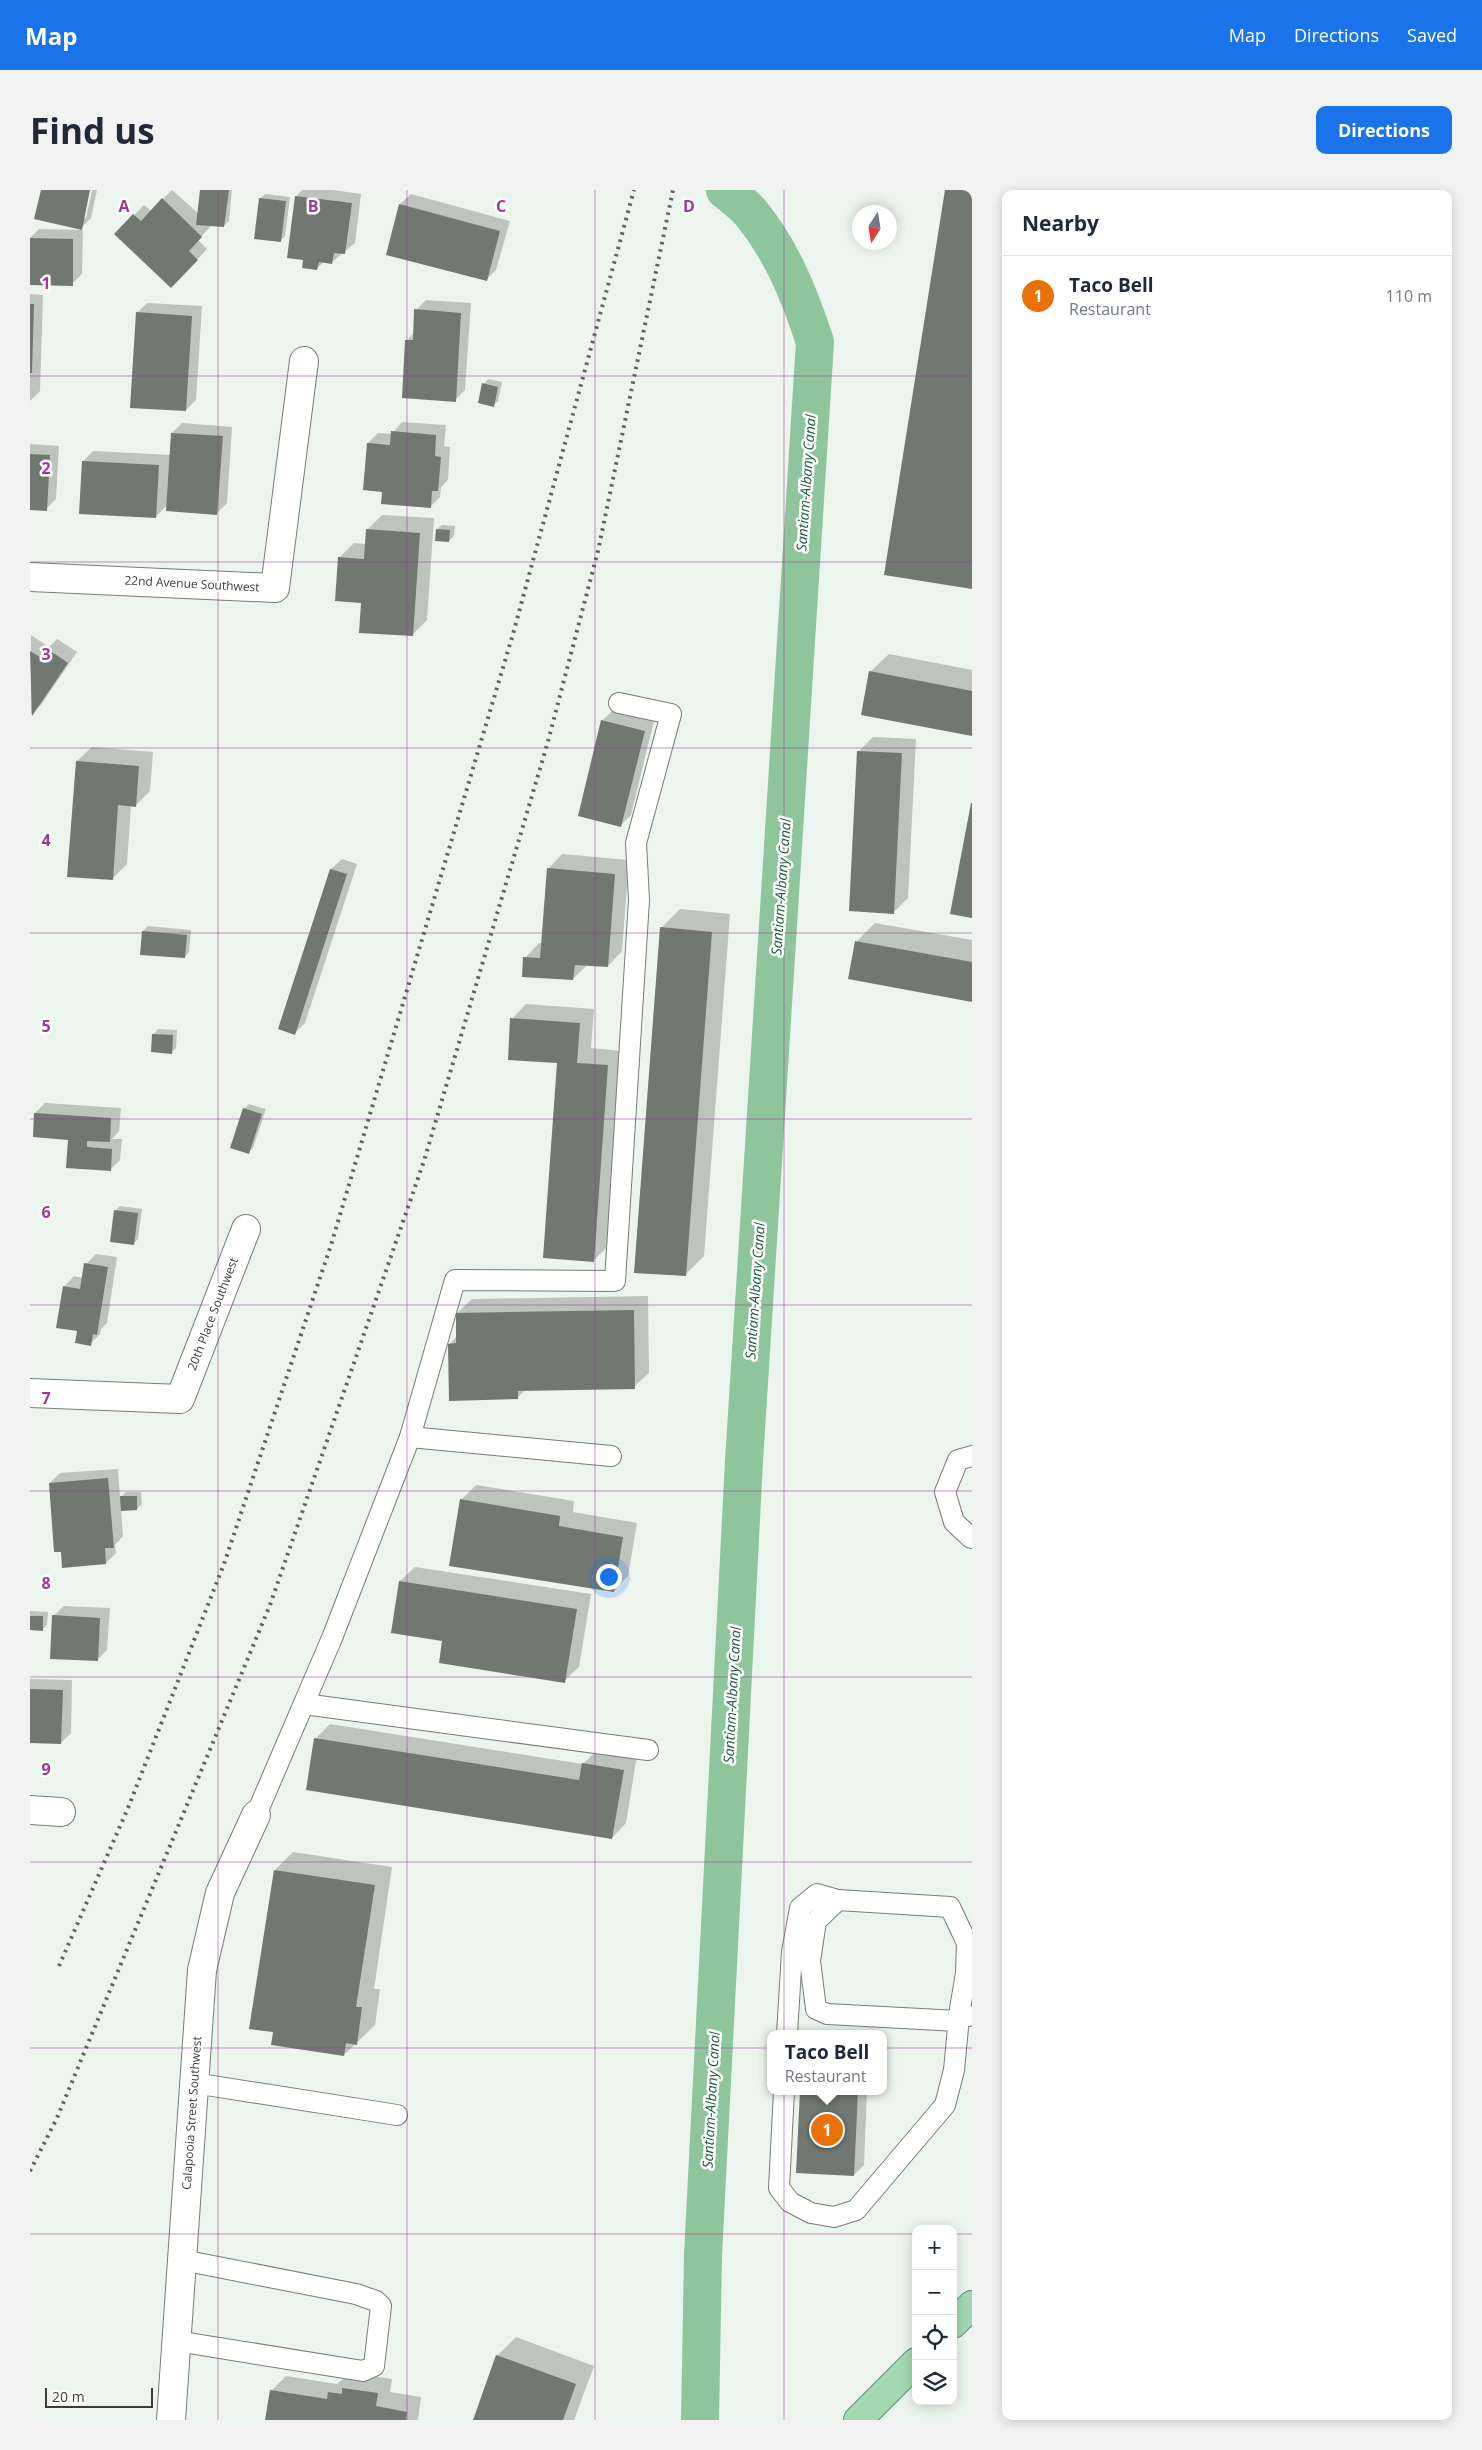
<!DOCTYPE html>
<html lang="en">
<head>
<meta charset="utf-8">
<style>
  body { margin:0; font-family:"Open Sans",sans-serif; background:#f2f2f3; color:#1f2937 }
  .controls { position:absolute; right:15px; bottom:15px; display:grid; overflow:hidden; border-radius:10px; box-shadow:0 2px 12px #0003 }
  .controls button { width:45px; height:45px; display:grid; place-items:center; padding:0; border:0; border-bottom:1px solid #e0e1e3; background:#fff; color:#1f2937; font:25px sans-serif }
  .compass { position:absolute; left:822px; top:15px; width:45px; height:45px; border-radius:50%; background:#fff; box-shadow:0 2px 12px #0003; rotate:192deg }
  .scale { position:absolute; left:15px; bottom:12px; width:108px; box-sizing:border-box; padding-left:5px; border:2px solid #393d39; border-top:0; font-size:14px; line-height:18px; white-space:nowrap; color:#393d39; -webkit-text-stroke:4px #fff; paint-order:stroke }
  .you { position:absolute; left:578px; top:1386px; width:18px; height:18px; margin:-12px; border:4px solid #fff; border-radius:50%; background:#1a73e8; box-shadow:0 0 0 8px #1a73e833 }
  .badge { display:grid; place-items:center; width:32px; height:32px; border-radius:50%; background:#1a73e8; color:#fff; font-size:16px; font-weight:700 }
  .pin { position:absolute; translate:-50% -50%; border:2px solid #fff; box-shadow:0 1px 5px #0006 }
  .popup { position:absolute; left:737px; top:1840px; width:120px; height:65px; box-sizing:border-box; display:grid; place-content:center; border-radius:10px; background:#fff; filter:drop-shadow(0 1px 4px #0005); font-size:16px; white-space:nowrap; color:#747a83 }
  .popup b { font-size:19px; color:#1f2937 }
  .popup::after { content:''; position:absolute; left:50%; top:100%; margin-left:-10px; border:10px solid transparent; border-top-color:#fff }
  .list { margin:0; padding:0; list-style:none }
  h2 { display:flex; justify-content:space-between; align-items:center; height:65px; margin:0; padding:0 20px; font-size:21px }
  h2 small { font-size:16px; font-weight:400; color:#747a83 }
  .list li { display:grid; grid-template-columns:32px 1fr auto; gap:15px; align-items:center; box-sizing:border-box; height:80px; padding:0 20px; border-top:1px solid #e0e1e3 }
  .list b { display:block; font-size:19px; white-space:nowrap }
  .list p { margin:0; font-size:16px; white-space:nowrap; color:#747a83 }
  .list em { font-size:16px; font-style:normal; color:#747a83 }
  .icon { flex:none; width:28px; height:28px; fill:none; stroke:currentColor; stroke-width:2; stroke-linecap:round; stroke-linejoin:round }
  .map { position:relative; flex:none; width:942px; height:2230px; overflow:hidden; border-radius:10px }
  header { display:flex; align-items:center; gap:30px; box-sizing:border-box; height:70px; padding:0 25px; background:#1a73e8; color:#fff }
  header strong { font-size:24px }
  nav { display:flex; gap:28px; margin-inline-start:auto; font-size:18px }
  .intro { display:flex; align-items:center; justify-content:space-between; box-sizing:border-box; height:120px; padding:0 30px }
  h1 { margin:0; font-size:35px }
  .button { padding:12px 22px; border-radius:10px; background:#1a73e8; color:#fff; font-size:18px; font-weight:700 }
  main { display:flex; gap:30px; padding:0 30px }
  aside { flex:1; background:#fff; border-radius:10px; box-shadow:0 2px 12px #0003 }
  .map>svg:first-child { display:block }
  .shadow { fill:#0003 }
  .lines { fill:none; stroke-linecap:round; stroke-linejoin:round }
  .canal { stroke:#8ec59c; stroke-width:38 }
  .building { fill:#707871 }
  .service-casing { stroke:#757e77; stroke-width:22 }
  .minor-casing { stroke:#757e77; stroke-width:30 }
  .primary-casing { stroke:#569066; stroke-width:30 }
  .service { stroke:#fff; stroke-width:20 }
  .minor { stroke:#fff; stroke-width:28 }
  .primary { stroke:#a3d7b2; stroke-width:28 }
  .rail { stroke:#5e635e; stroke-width:4; stroke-dasharray:2.5 5; stroke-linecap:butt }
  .grid { fill:none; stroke:#a23797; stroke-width:1; stroke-opacity:0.55 }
  .labels { text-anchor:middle; stroke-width:5; stroke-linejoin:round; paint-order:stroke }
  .street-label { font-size:12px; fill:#393d39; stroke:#fff }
  .water-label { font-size:14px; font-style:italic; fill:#1d5932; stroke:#fff }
  .grid-label { font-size:16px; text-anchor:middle; font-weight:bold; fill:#a23797; stroke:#fff; stroke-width:5; stroke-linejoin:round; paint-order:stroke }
</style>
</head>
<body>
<header>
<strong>Map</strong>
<nav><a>Map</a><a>Directions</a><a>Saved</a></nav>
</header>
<div class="intro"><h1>Find us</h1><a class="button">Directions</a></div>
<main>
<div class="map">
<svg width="942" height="2230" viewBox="0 0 942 2230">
  <rect width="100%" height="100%" fill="#ebf5ed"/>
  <g class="shadow">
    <path d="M12,0H59L53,28H56L62,0H67L61,28L51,38Z"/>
    <path d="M142,0L169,24L171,0H202L199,31L194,36L182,35L168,50L177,59L151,87L86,44L114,15L121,21Z"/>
    <path d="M272,0H303L331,4L325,53L302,72H294L287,78L275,69L266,7Z"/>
    <path d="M235,4L260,7L255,46L250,51L230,9Z"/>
    <path d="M381,4L480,31L466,80L456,90L357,64L370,14Z"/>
    <path d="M9,39L53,40L52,84L42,94H0V48Z"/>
    <path d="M0,104L13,105L10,201L0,211Z"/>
    <path d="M396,110L441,113L435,200L425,210L377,150L384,143L386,120Z"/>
    <path d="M117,113L172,116L166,210L156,220L107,123Z"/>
    <path d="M458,189L472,192L468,211L464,215L454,194Z"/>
    <path d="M372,232L416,235L414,256L420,257L418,290L411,297L410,307L400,317L338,253L348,243L362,244Z"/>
    <path d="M152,233L202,237L197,313L187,323L137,315L126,327L53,271L63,261L141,265L142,243Z"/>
    <path d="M0,254L29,256L26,309L16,319H0Z"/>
    <path d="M352,325L404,328L397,430L382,445L333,411L309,368L324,353L336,354L337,340Z"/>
    <path d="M412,335L425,336L424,346L419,351L407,339Z"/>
    <path d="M1,445L19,457L27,449L47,462L11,515L1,524Z"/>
    <path d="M859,464L942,480V545L840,482Z"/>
    <path d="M582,521L624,531L601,625L591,635L572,531Z"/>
    <path d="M843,547L886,549L878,708L863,723L829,561Z"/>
    <path d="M62,557L123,562L120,601L106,615H101L97,674L82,689L47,571Z"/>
    <path d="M532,664L599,670L592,761L578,776L558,774L543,789L495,768L509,753H512L518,679Z"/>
    <path d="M312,669L327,674L275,833L265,843L301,679Z"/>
    <path d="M650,719L700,724L674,1066L655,1085L631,738Z"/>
    <path d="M845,733L942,750V811L827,751Z"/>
    <path d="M118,736L161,740L159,762L155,767L113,741Z"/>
    <path d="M496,814L564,819L561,858L592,861L578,1056L564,1070L528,872L482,829Z"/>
    <path d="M128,839L147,840L146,858L141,863L124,844Z"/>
    <path d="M15,913L91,918L89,941L82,949H92L90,970L80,980L5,923Z"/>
    <path d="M219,914L236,919L223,958L218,963L214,919Z"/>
    <path d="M90,1016L112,1019L108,1049L103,1054L85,1021Z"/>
    <path d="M66,1064L87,1067L77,1133L71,1139L70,1144L60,1154L34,1097L44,1086L53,1088L56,1074Z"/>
    <path d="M618,1106L619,1183L604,1197L496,1199L487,1208L419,1154L427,1146V1123L442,1109Z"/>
    <path d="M88,1279L90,1308L96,1302H111L112,1314L107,1319H91L93,1346L85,1355L86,1363L76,1373L32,1360L20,1293L30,1283Z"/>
    <path d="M446,1295L544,1311L543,1322L607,1333L598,1386L584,1401L431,1310Z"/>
    <path d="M385,1377L561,1404L549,1477L534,1491L413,1450L370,1391Z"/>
    <path d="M34,1416L80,1418L77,1460L67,1470L23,1426Z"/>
    <path d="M0,1421L18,1422L17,1435L12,1440L0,1439Z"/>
    <path d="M0,1489L42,1490L41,1543L31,1553L0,1552Z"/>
    <path d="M300,1534L553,1574L568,1559L607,1565L596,1633L582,1648L285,1549Z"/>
    <path d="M263,1662L362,1677L344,1799H350L345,1835L314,1865L245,1680Z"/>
    <path d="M772,1901H837L834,1975L824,1985Z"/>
    <path d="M486,2147L564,2176L544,2230H444L467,2166Z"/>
    <path d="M328,2184L362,2189L360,2202L391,2207L388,2230H236L241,2201L256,2186L307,2194L314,2188Z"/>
  </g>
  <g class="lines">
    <path class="canal" d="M670,2230L673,2065L714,1271L785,152C770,106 752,61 721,23C714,15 704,7 695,0"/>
  </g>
  <g class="building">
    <path d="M11,0H60L52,40L4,29Z"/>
    <path d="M170,0H199L194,37L166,35Z"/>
    <path d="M915,0H942V399L854,385Z"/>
    <path d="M265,6L322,13L315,64L304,63L302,74L289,72L287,80L272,78L273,70L257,68Z"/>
    <path d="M132,8L172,47L159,61L168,70L141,98L84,44L103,24L111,31Z"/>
    <path d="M229,8L256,11L251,52L224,49Z"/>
    <path d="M369,14L470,41L457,91L356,65Z"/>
    <path d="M0,48L43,49V96L0,95Z"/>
    <path d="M0,114H4L2,183H0Z"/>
    <path d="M384,119L431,123L426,212L372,208L375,150H383Z"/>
    <path d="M106,122L162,126L156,221L100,218Z"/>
    <path d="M452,193L468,197L464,217L448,213Z"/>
    <path d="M361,241L406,245L405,266L411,267L408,301H402L401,318L351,314L352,302L333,300L337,253L360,255Z"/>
    <path d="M141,243L193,246L187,325L136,321Z"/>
    <path d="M0,264L20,265L17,321L0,320Z"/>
    <path d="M52,271L129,275L126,328L49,324Z"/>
    <path d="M336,339L390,343L383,446L329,443L331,413L305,411L308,367L334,369Z"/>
    <path d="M406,339L420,340L419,352L405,351Z"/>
    <path d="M16,458L38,473L2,526L0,461L10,467Z"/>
    <path d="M839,481L942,501V546L831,525Z"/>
    <path d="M571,530L615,541L591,637L548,626Z"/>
    <path d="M827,561L872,563L864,724L819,721Z"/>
    <path d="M46,571L109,576L106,617L88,615L83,690L37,687Z"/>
    <path d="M941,613H942V728L920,724Z"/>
    <path d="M517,678L585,684L578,777L545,775L543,790L492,787L493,767L510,768Z"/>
    <path d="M300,679L317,684L265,845L248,839Z"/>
    <path d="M630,737L682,742L656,1086L604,1083Z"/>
    <path d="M112,741L157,745L155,768L110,765Z"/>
    <path d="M825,751L942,772V812L818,789Z"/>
    <path d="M480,828L550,833L547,873L578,875L564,1072L513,1068L527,873L478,870Z"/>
    <path d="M122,844L143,845L142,864L121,862Z"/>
    <path d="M213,918L232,924L219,964L200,958Z"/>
    <path d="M4,923L81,928L80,952L57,951V957L82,959L81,981L36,978L38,950L3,947Z"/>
    <path d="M84,1020L108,1023L104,1055L80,1052Z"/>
    <path d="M54,1073L78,1077L67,1145L63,1144L61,1156L45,1153L47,1141L26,1138L33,1096L50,1099Z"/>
    <path d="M604,1120L605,1199L488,1201V1209L419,1211L418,1154L426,1153V1123Z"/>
    <path d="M78,1288L84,1358H75L76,1374L32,1378L31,1362H24L19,1293Z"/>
    <path d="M90,1306H107V1320L91,1321Z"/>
    <path d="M430,1309L530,1326L529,1336L593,1347L584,1402L419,1376Z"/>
    <path d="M369,1391L547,1419L535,1493L409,1473L412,1451L361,1443Z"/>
    <path d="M22,1425L70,1428L68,1471L20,1469Z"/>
    <path d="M0,1426H13V1441L0,1440Z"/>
    <path d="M0,1499L33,1500L31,1554L0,1553Z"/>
    <path d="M284,1548L549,1590L552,1573L594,1580L582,1649L276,1600Z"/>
    <path d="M244,1680L345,1695L326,1817H332L327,1855L316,1853L314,1866L241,1855L243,1842L219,1839Z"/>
    <path d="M770,1901H828L824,1986L766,1983Z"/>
    <path d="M466,2165L546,2194L533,2230H443Z"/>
    <path d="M312,2198L348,2203L346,2216L377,2222L376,2230H235L240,2200L297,2209L298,2202L312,2204Z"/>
  </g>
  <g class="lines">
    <defs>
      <g id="service">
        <path d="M380,1247L581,1266"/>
        <path d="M941,1348L924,1332L915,1302L928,1270L942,1266"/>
        <path d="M274,1514L618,1560"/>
        <path d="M226,1625L302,1448L380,1247L425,1090L585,1091L609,710L606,653L641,524L589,513"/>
        <path d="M808,1710L920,1717L937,1753L936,1783L928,1831L797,1824L786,1819L780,1771L786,1731Z"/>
        <path d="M757,1844L762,1762L770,1718L787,1704L808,1710"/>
        <path d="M164,1893L367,1925"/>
        <path d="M754,1901L749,1998L760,2012L781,2023L804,2027L826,2020L915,1915L924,1880L929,1827L938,1826"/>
        <path d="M146,2151L333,2181L344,2176L351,2116L346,2111L326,2104L152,2070"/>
      </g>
      <g id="minor">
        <path d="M0,387L245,398L274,171"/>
        <path d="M0,1203L150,1209L216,1039"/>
        <path d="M0,1620L31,1622"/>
        <path d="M141,2230L172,1780L190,1703L226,1625"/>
      </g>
      <g id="primary">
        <path d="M923,2134L942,2115"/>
        <path d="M828,2230L886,2172"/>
      </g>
    </defs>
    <use href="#service" class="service-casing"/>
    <use href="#minor" class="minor-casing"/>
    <use href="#primary" class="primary-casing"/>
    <use href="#service" class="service"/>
    <use href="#minor" class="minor"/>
    <use href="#primary" class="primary"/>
    <g class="rail">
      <path d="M29,1776L98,1618L194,1374L301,1055L483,444L604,0"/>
      <path d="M0,1981L27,1928L240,1415L394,971L517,555L568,361L643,0"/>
    </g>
  </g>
  <path class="grid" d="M188,0V2230M377,0V2230M565,0V2230M754,0V2230M0,186H942M0,372H942M0,558H942M0,743H942M0,929H942M0,1115H942M0,1301H942M0,1487H942M0,1672H942M0,1858H942M0,2044H886M923,2044H942"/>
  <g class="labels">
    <g class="street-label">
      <text transform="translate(162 394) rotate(3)" y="4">22nd Avenue Southwest</text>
      <text transform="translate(183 1124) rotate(-69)" y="4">20th Place Southwest</text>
      <text transform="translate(162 1923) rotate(-86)" y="4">Calapooia Street Southwest</text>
    </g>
    <g class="water-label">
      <text transform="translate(776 293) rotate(-86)" y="5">Santiam-Albany Canal</text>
      <text transform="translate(751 697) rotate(-86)" y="5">Santiam-Albany Canal</text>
      <text transform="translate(725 1101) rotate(-86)" y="5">Santiam-Albany Canal</text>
      <text transform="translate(702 1505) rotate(-87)" y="5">Santiam-Albany Canal</text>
      <text transform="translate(681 1910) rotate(-87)" y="5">Santiam-Albany Canal</text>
    </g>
  </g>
  <g class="grid-label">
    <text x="94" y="22">A</text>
    <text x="283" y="22">B</text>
    <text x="471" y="22">C</text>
    <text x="659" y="22">D</text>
    <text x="16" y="99">1</text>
    <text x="16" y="284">2</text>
    <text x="16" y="470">3</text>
    <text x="16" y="656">4</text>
    <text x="16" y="842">5</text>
    <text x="16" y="1028">6</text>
    <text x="16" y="1214">7</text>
    <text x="16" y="1399">8</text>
    <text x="16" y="1585">9</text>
  </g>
</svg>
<div class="controls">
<button>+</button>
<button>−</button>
<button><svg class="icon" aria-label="locate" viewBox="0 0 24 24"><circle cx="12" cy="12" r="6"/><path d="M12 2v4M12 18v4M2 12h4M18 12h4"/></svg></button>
<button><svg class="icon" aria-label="layers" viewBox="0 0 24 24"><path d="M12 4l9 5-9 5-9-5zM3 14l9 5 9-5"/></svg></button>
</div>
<svg class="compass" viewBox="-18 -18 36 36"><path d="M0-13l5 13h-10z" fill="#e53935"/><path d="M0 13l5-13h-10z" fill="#747a83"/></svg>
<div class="scale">20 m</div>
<div class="you"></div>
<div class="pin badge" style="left:797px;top:1940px;background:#e8710a">1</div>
<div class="popup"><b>Taco Bell</b>Restaurant</div>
</div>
<aside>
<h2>Nearby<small></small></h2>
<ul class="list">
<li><span class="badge" style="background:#e8710a">1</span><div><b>Taco Bell</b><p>Restaurant</p></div><em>110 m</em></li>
</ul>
</aside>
</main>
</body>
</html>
